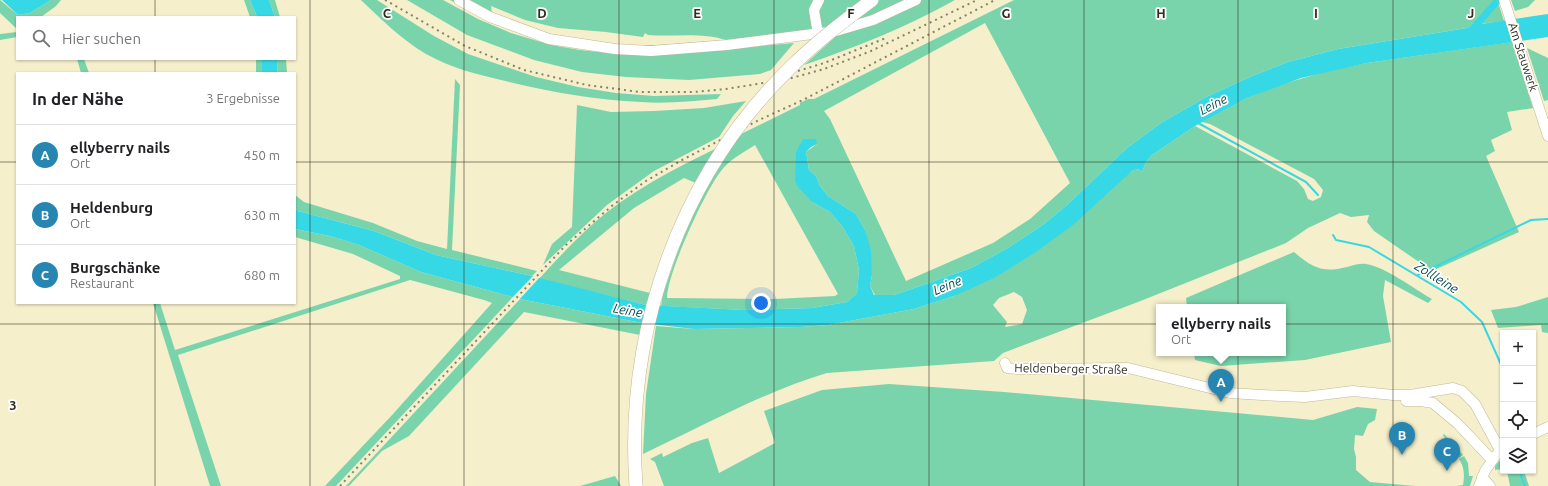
<!DOCTYPE html>
<html lang="de">
<head>
<meta charset="utf-8">
<style>
  body { margin:0; font-family:Ubuntu,sans-serif; background:#f6f6f6; color:#202124 }
  .controls { position:absolute; right:12px; bottom:12px; display:grid; overflow:hidden; border-radius:0px; box-shadow:0 1px 3px #0004 }
  .controls button { width:36px; height:36px; display:grid; place-items:center; padding:0; border:0; border-bottom:1px solid #e0e0e0; background:#fff; color:#202124; font:20px sans-serif }
  .you { position:absolute; left:761px; top:303px; width:14px; height:14px; margin:-10px; border:3px solid #fff; border-radius:50%; background:#1a73e8; box-shadow:0 0 0 6px #1a73e833 }
  .badge { display:grid; place-items:center; width:26px; height:26px; border-radius:50%; background:#2785b1; color:#fff; font-size:13px; font-weight:700 }
  .pin { position:absolute; translate:-50% -33px; filter:drop-shadow(0 1px 2px #0008) }
  .pin::after { content:''; position:absolute; top:21px; width:14px; height:12px; background:inherit; clip-path:polygon(0 0,100% 0,50% 100%) }
  .popup { position:absolute; left:1156px; top:304px; width:130px; height:52px; box-sizing:border-box; display:grid; place-content:center; border-radius:0px; background:#fff; filter:drop-shadow(0 1px 3px #0005); font-size:13px; white-space:nowrap; color:#757577 }
  .popup b { font-size:15px; color:#202124 }
  .popup::after { content:''; position:absolute; left:50%; top:100%; margin-left:-8px; border:8px solid transparent; border-top-color:#fff }
  .list { margin:0; padding:0; list-style:none }
  h2 { display:flex; justify-content:space-between; align-items:center; height:52px; margin:0; padding:0 16px; font-size:17px }
  h2 small { font-size:13px; font-weight:400; color:#757577 }
  .list li { display:grid; grid-template-columns:26px 1fr auto; gap:12px; align-items:center; box-sizing:border-box; height:60px; padding:0 16px; border-top:1px solid #e0e0e0 }
  .list b { display:block; font-size:15px; white-space:nowrap }
  .list p { margin:0; font-size:13px; white-space:nowrap; color:#757577 }
  .list em { font-size:13px; font-style:normal; color:#757577 }
  .icon { flex:none; width:22px; height:22px; fill:none; stroke:currentColor; stroke-width:2; stroke-linecap:round; stroke-linejoin:round }
  .map { position:relative; flex:none; width:1548px; height:486px; overflow:hidden }
  .search { position:absolute; background:#fff; box-shadow:0 1px 3px #0004; left:16px; top:16px; width:280px; height:44px; display:flex; align-items:center; gap:10px; box-sizing:border-box; padding:0 14px; border-radius:0px; color:#757577; font-size:15px }
  .panel { position:absolute; background:#fff; box-shadow:0 1px 3px #0004; left:16px; top:72px; width:280px; height:232px; border-radius:0px }
  .map>svg:first-child { display:block }
  .green { fill:#79d4ac; fill-rule:evenodd }
  .water { fill:#37d8e5 }
  .pier { fill:#f6efcb }
  .lines { fill:none; stroke-linecap:round; stroke-linejoin:round }
  .stream { stroke:#37d8e5; stroke-width:2 }
  .canal { stroke:#37d8e5; stroke-width:7 }
  .minor-casing { stroke:#c0b997; stroke-width:11 }
  .minor { stroke:#fff; stroke-width:10 }
  .rail { stroke:#87826b; stroke-width:2; stroke-dasharray:2 4; stroke-linecap:butt }
  .major-bridge-casing { stroke:#c0b997; stroke-width:14; stroke-linecap:butt }
  .major-bridge { stroke:#fff; stroke-width:13 }
  .grid { fill:none; stroke:#302d1f; stroke-width:1; stroke-opacity:0.55 }
  .labels { text-anchor:middle; stroke-width:3.5; stroke-linejoin:round; paint-order:stroke }
  .street-label { font-size:12px; fill:#302d1f; stroke:#fff }
  .water-label { font-size:13px; font-style:italic; fill:#044b51; stroke:#fff }
  .grid-label { font-size:13px; text-anchor:middle; font-weight:bold; fill:#302d1f; stroke:#fff; stroke-width:3.5; stroke-linejoin:round; paint-order:stroke }
</style>
</head>
<body>
<div class="map">
<svg width="1548" height="486" viewBox="0 0 1548 486">
  <rect width="100%" height="100%" fill="#f6efcb"/>
  <g class="green">
    <path d="M0,0L18,15L30,13L51,0H61L56,6L41,17H17V29L0,13Z"/>
    <path d="M244,0H250L257,17H250Z"/>
    <path d="M269,0H275L280,17H275Z"/>
    <path d="M361,0H377L434,36L468,54L536,77L578,87L616,93L654,96L721,94L717,99C692,101 667,104 641,102C594,100 546,91 501,80C473,73 451,68 426,54C402,40 381,19 361,0Z"/>
    <path d="M407,0H443L478,19L511,33L551,45L580,50L599,52L487,20L450,0H955C907,27 856,47 804,65L854,20L856,5L810,39L727,49L794,43L771,70L760,74L689,80L626,77L582,72L534,60L467,35ZM491,6L525,20L558,28L606,32L643,37L645,33L648,35C674,37 701,32 726,40L659,45H626L576,39L550,34L492,13Z"/>
    <path d="M1014,0H1494L1474,24L1467,28L1338,49L1288,62L1252,76L1206,97L1161,123L1127,148L1067,205L1044,224L1008,248L971,268L923,285L894,295H875L870,286L872,275L865,230L856,214L828,196L820,186L816,176L809,170L806,152L817,144L803,139L812,202L830,212L842,226L854,246L859,270L857,293L847,302L812,308L744,310L661,306L663,294L680,245L700,199L739,135L800,105V103L808,99H814ZM985,23L1070,183L1030,219L993,243L906,281L830,119L824,111ZM755,145L838,294L835,296L774,299L667,298C667,274 705,191 721,171C729,160 744,152 755,145Z"/>
    <path d="M1511,0H1535L1528,7L1515,11Z"/>
    <path d="M1498,2L1504,21L1479,24Z"/>
    <path d="M17,32V37L0,40V34Z"/>
    <path d="M1512,42L1533,108L1507,112L1512,130L1491,140L1495,151L1486,156L1519,232L1432,271L1374,231L1367,222L1369,215L1351,217L1340,213L1308,228L1286,243L1138,302L1003,353L994,361L827,373C763,392 703,426 643,454L646,394L656,326L694,329L800,327L828,325L914,309L954,296L1132,171L1138,169L1142,172L1146,162L1152,155L1195,126L1297,181L1304,189L1308,199L1313,201L1321,197L1323,190L1314,179L1210,124L1202,122L1247,98L1276,86L1331,70L1367,63ZM1014,292L1022,297L1027,310L1022,324L1005,327L1007,322L993,305L999,298Z"/>
    <path d="M1527,48L1548,58V100L1544,101Z"/>
    <path d="M77,59H84L89,73H81Z"/>
    <rect x="256" y="59" width="6" height="14"/>
    <path d="M278,59H286L287,73H277Z"/>
    <path d="M455,79L460,85L452,250L537,271L532,276L436,255L374,231L298,211L295,207V195L304,202L373,223L417,241L447,249Z"/>
    <path d="M746,101L733,116L719,137L654,171L607,205L543,265L552,244L572,227L577,105L611,112L654,111L704,108Z"/>
    <path d="M715,149L696,183L684,178L634,208L559,270L650,293L646,305L539,279C557,259 575,240 595,222C630,192 673,169 715,149Z"/>
    <path d="M295,229L330,236L359,245L421,272L513,297L336,486H325L393,414L492,303L484,300L410,280L178,355L221,486H210L153,303H160L175,350L400,279V276L353,254L295,237Z"/>
    <path d="M1294,252C1309,265 1321,273 1342,268C1350,267 1357,263 1366,264C1386,267 1414,289 1432,299L1428,303L1385,280L1383,296L1391,342L1305,360L1221,366L1195,360L1194,353H1283V307H1187L1186,298Z"/>
    <path d="M1548,297V333L1542,332L1541,325L1498,328L1491,310L1516,307Z"/>
    <path d="M520,299L642,323L640,335L524,312L409,436L382,451L349,486H346Z"/>
    <path d="M889,384L1004,392L1313,420L1357,407L1377,409L1375,420L1368,424L1363,436L1355,435L1354,449L1356,457V470L1370,482L1415,486H664L655,462L650,459L662,453L663,457L692,443L708,438L719,473L775,443L764,411L822,390Z"/>
    <path d="M1444,434L1463,455L1459,458L1443,435Z"/>
    <path d="M1464,456L1468,463L1469,476H1473L1470,486H1457L1463,485C1465,475 1464,467 1459,459Z"/>
    <path d="M1503,457V469L1495,470V466Z"/>
    <path d="M1507,471H1524L1529,486H1510Z"/>
    <path d="M615,476L621,486H580Z"/>
  </g>
  <g class="water">
    <path d="M2,0H51L30,13L18,15Z"/>
    <path d="M250,0H269L275,17H257Z"/>
    <path d="M1548,14V37L1367,63L1301,78L1247,98L1195,126L1152,155L1146,162L1142,172L1138,169L1132,171L1073,225L1036,252L994,278L954,296L914,309L828,325L800,327L694,329L642,323L520,299L421,272L359,245L330,236L295,229V207L298,211L374,231L436,255L532,276L646,305L744,310L812,308L847,302L857,293L859,270L854,246L842,226L830,212L812,202L798,187L795,181L796,152L803,139H816L817,144L811,147L806,152L809,170L816,176L820,186L828,196L856,214L865,230L871,250L872,275L870,286L874,295H894L923,285L971,268L1008,248L1044,224L1067,205L1127,148L1161,123L1206,97L1252,76L1288,62L1338,49L1467,28L1474,24H1481Z"/>
    <path d="M262,59H278L277,73H262Z"/>
  </g>
  <path class="pier" d="M534,275L540,277L518,301L511,299Z"/>
  <g class="lines">
    <g class="stream">
      <path d="M1198,123L1306,182L1318,195"/>
      <path d="M1333,235L1336,240L1369,247L1461,302L1482,322L1503,369"/>
      <path d="M1418,275L1531,220L1548,219"/>
      <path d="M1519,471L1525,486"/>
    </g>
    <path class="canal" d="M1472,30L1498,0"/>
    <defs>
      <g id="minor">
        <path d="M459,0L490,17L549,39L615,49L651,51L727,45L836,31L873,20L916,0"/>
        <path d="M1504,0L1548,136"/>
        <path d="M818,34L814,10L819,0"/>
        <path d="M1005,363L1007,368L1018,369L1128,368L1230,393L1262,395L1305,397L1353,391L1393,395H1410L1453,388L1462,391L1475,404L1500,450"/>
        <path d="M1406,401H1421L1433,403L1458,424L1492,460"/>
        <path d="M1533,434L1548,427"/>
        <path d="M1482,477L1490,486"/>
        <path d="M1479,486L1485,471L1496,455"/>
      </g>
    </defs>
    <use href="#minor" class="minor-casing"/>
    <use href="#minor" class="minor"/>
    <g class="rail">
      <path d="M385,0L465,46L524,70L587,85L640,92H694L726,89L788,79L824,69L871,51L977,0"/>
      <path d="M798,71L824,63L886,38"/>
      <path d="M340,486L566,245L613,205L646,181L682,160L759,120L803,100L995,0"/>
    </g>
    <defs>
      <path id="major-bridge" d="M636,486C625,332 679,176 791,67C816,42 844,21 872,0"/>
    </defs>
    <use href="#major-bridge" class="major-bridge-casing"/>
    <use href="#major-bridge" class="major-bridge"/>
  </g>
  <path class="grid" d="M155,0V17M310,0V486M464,0V486M619,0V486M774,0V486M929,0V486M1084,0V486M1238,0V486M1393,0V486M155,59V73M0,162H17M295,162H1548M155,303V486M0,324H1548"/>
  <g class="labels">
    <g class="street-label">
      <text transform="translate(1523 57) rotate(72)" y="4">Am Stauwerk</text>
      <text transform="translate(1071 369) rotate(1)" y="4">Heldenberger Straße</text>
    </g>
    <g class="water-label">
      <text transform="translate(1213 104) rotate(-27)" y="5">Leine</text>
      <text transform="translate(1437 277) rotate(32)" y="5">Zollleine</text>
      <text transform="translate(947 285) rotate(-23)" y="5">Leine</text>
      <text transform="translate(628 310) rotate(10)" y="5">Leine</text>
    </g>
  </g>
  <g class="grid-label">
    <text x="387" y="18">C</text>
    <text x="542" y="18">D</text>
    <text x="697" y="18">E</text>
    <text x="851" y="18">F</text>
    <text x="1006" y="18">G</text>
    <text x="1161" y="18">H</text>
    <text x="1316" y="18">I</text>
    <text x="1471" y="18">J</text>
    <text x="13" y="410">3</text>
  </g>
</svg>
<div class="controls">
<button>+</button>
<button>−</button>
<button><svg class="icon" aria-label="locate" viewBox="0 0 24 24"><circle cx="12" cy="12" r="6"/><path d="M12 2v4M12 18v4M2 12h4M18 12h4"/></svg></button>
<button><svg class="icon" aria-label="layers" viewBox="0 0 24 24"><path d="M12 4l9 5-9 5-9-5zM3 14l9 5 9-5"/></svg></button>
</div>
<div class="you"></div>
<div class="pin badge" style="left:1221px;top:402px">A</div>
<div class="popup"><b>ellyberry nails</b>Ort</div>
<div class="pin badge" style="left:1402px;top:455px">B</div>
<div class="pin badge" style="left:1447px;top:471px">C</div>
<div class="search"><svg class="icon" aria-label="search" viewBox="0 0 24 24"><circle cx="10" cy="10" r="6"/><path d="M15 15l6 6"/></svg>Hier suchen</div>
<section class="panel">
<h2>In der Nähe<small>3 Ergebnisse</small></h2>
<ul class="list">
<li><span class="badge">A</span><div><b>ellyberry nails</b><p>Ort</p></div><em>450 m</em></li>
<li><span class="badge">B</span><div><b>Heldenburg</b><p>Ort</p></div><em>630 m</em></li>
<li><span class="badge">C</span><div><b>Burgschänke</b><p>Restaurant</p></div><em>680 m</em></li>
</ul>
</section>
</div>
</body>
</html>
